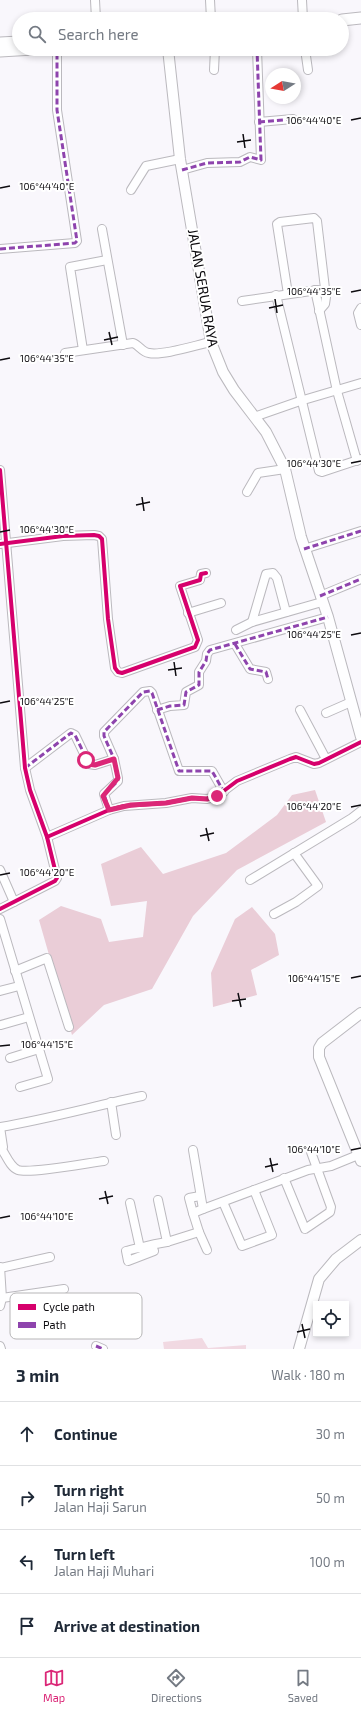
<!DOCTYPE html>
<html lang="en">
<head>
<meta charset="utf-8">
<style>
  body { margin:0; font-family:"Exo 2",sans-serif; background:#f6f6f7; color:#1f2937 }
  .controls { position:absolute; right:12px; bottom:12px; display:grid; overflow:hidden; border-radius:0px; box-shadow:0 2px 6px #0003 }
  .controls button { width:36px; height:36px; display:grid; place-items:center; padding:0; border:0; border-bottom:1px solid #e0e1e3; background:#fff; color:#1f2937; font:20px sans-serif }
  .compass { position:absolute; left:265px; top:68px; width:36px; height:36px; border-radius:50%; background:#fff; box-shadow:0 2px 6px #0003; rotate:259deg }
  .stop { position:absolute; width:12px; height:12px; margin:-9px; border:3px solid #db2777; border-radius:50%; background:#fff }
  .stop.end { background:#db2777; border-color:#fff; box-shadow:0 1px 4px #0008 }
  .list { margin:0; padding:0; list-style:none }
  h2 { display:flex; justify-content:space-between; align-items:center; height:52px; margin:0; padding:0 16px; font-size:17px }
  h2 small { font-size:13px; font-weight:400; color:#747a83 }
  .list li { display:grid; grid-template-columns:26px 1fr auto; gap:12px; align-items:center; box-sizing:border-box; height:64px; padding:0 16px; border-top:1px solid #e0e1e3 }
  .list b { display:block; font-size:15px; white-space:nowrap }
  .list p { margin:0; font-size:13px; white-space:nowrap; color:#747a83 }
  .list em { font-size:13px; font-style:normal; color:#747a83 }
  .icon { flex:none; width:22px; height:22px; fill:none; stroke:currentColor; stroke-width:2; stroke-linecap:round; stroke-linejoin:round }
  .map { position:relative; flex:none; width:361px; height:1349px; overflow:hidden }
  .search { position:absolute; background:#fff; box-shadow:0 2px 6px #0003; left:12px; right:12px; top:12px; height:44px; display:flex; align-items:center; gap:10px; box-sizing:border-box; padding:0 14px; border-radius:22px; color:#747a83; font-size:15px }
  .sheet { height:308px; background:#fff }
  nav { display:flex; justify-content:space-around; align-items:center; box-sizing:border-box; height:56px; border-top:1px solid #e0e1e3; background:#fff; font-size:11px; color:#747a83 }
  nav a { display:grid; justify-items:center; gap:2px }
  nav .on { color:#db2777 }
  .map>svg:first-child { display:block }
  .green { fill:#f1d9e2 }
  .forest { fill:#eacdd7 }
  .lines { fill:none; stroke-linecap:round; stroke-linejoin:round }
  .minor-casing { stroke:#bbb9be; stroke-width:10 }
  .major-casing { stroke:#bbb9be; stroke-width:12 }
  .highway-casing { stroke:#bbb9be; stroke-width:13 }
  .minor { stroke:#fefeff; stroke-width:8 }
  .major { stroke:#fefeff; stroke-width:10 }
  .highway { stroke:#fefeff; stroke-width:11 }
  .quiet { stroke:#8e44ad; stroke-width:3; stroke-dasharray:6 3; stroke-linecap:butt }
  .cycleway-casing { stroke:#fff; stroke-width:6 }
  .cycleway { stroke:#d6006c; stroke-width:4 }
  .route { stroke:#db2777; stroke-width:5 }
  .ticks { fill:none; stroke:#0e0c10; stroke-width:1.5 }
  .labels { text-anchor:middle; stroke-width:4; stroke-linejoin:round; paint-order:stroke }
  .street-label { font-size:14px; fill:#0e0c10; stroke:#fff }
  .key { fill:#fff; stroke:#b7b6b7; stroke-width:1 }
  .key-label { font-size:11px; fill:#0e0c10 }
  .ticks-label { font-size:10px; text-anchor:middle; fill:#0e0c10; stroke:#fff; stroke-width:4; stroke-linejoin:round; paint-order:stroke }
</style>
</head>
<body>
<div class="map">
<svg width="361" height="1349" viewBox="0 0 361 1349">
  <rect width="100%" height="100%" fill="#f9f7fc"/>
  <path class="green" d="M202,1338L208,1348L246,1345V1349H164L163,1342Z"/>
  <g class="forest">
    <path d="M315,790L326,822L237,870L193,916L152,989L104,1005L72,1035L39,920L61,906L101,919L109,942L143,937L147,901L111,906L101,864L141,847L163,874L226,853L277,815L292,795Z"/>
    <path d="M252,907L275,934L279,955L251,970L257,995L213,1007L211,973L235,919Z"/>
  </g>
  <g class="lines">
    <defs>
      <g id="minor">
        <path d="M95,0L96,19"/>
        <path d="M210,0L211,19"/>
        <path d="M302,0L303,19"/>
        <path d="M305,49L308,70"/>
        <path d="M214,70L215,49"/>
        <path d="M259,122L293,119"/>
        <path d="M182,170L207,163L240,162L250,157L261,160L257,49"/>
        <path d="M131,190L146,166L180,159"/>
        <path d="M102,229L123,345"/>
        <path d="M0,249L75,243L77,241L57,110V49"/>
        <path d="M315,290L337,391L357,461"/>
        <path d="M288,294L277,224L280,222L314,218L317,221L326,297L325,304L319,311"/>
        <path d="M276,295L319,471L322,472L361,459"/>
        <path d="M242,301L318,290"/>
        <path d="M361,308L358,313L361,325"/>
        <path d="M83,350L70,267L107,260"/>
        <path d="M65,353L133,343C139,345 142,352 149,353C163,356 196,345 211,342"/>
        <path d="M254,417L300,401L361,383"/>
        <path d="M0,470L25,768L30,790L47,837L57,878L55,881L0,909"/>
        <path d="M247,492L258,473L285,469"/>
        <path d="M0,544L63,536L94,535L99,536L102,539L108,619L115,668L118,672L122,673L195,647L198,640L180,586L200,580L201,574L206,573"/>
        <path d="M304,549L361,531"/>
        <path d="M320,596L361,579"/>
        <path d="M188,613L221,603"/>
        <path d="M252,622L266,574L273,573L277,578L286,612"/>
        <path d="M236,630L252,622L322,602"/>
        <path d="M235,644L250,669L266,672L268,679"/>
        <path d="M157,710L170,706L184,705L186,692L199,685V672L206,661L207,654L210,650L328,617"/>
        <path d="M300,710L326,759"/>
        <path d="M326,713L351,702"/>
        <path d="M25,768L71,733L75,735L89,764L95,765L114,759"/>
        <path d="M109,810L104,794L118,781V778L114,759L104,736V732L143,692L150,691L152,693L179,771H212L224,792"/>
        <path d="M47,837L109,810L124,806L166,803L192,798L207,799L217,796L237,781L290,759L296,757L314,764L319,763L361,742"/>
        <path d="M0,870L14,902"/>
        <path d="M250,880L352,818L361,811"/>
        <path d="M274,914L296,902L318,886L294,853"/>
        <path d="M0,919L48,1079L20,1087"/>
        <path d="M15,971L47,958L69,1027"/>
        <path d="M0,991L19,986"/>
        <path d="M1,1025L29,1017"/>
        <path d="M10,1058L39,1049"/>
        <path d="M111,1102L116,1135"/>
        <path d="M0,1127C48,1119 94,1106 142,1096"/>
        <path d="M0,1127L3,1147L0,1149"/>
        <path d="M1,1148C6,1155 10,1167 18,1170C30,1174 88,1163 104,1161"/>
        <path d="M193,1150L203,1209"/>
        <path d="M284,1178L305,1229L330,1212L331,1207L311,1152"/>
        <path d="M158,1200L167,1242"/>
        <path d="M223,1202L242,1246L272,1235L254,1190"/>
        <path d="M130,1203L140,1248"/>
        <path d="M193,1213L189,1198L200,1196"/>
        <path d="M199,1232L207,1250"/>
        <path d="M152,1245L154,1251L128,1261L126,1251C139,1248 153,1244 167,1242L199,1232L193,1213L203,1209L308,1170L331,1166L358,1155"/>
        <path d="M0,1267L2,1298L0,1306"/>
        <path d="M0,1268L50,1257"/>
        <path d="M2,1298L64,1289"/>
        <path d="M0,1346L1,1349"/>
        <path d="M96,1346L103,1349"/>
      </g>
      <g id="major">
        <path d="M168,49L180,159L211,342L223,372L234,390L266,432L285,469L301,537L328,617L361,737"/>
        <path d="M361,1013L322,1043L319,1048V1057L361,1161"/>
        <path d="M299,1349L319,1279L336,1259L361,1240"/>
      </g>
      <g id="highway">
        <path d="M342,20L361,18"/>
        <path d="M0,43L19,42"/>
        <path d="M0,51L34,49"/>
      </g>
    </defs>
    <use href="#minor" class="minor-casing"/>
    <use href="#major" class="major-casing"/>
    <use href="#highway" class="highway-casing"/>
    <use href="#minor" class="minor"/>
    <use href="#major" class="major"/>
    <use href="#highway" class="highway"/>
    <g class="quiet">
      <path d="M259,122L293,119"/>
      <path d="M182,170L207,163L240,162L250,157L261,160L257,49"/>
      <path d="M0,249L75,243L77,241L57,110V49"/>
      <path d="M304,549L361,531"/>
      <path d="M320,596L361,579"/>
      <path d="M235,644L250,669L266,672L268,679"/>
      <path d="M157,710L170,706L184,705L186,692L199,685V672L206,661L207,654L210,650L328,617"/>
      <path d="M25,768L71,733L75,735L89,764L95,765L114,759"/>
      <path d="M109,810L104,794L118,781V778L114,759L104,736V732L143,692L150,691L152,693L179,771H212L224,792"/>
      <path d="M96,1346L103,1349"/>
    </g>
    <defs>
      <g id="cycleway">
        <path d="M0,470L25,768L30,790L47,837L57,878L55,881L0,909"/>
        <path d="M0,544L63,536L94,535L99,536L102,539L108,619L115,668L118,672L122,673L195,647L198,640L180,586L200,580L201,574L206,573"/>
        <path d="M47,837L109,810L124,806L166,803L192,798L207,799L217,796L237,781L290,759L296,757L314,764L319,763L361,742"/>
      </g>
    </defs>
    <use href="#cycleway" class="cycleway-casing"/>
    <use href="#cycleway" class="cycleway"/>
  </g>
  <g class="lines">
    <path class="route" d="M86,760L88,764L95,765L114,759L118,778L103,796L109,810L131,805L166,803L192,798L207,799L217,796"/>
  </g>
  <path class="ticks" d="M351,120L361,118M243,134L245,148M237,142L251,140M0,188L10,186M351,292L361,290M275,299L277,313M269,308L283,305M109,332L112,345M104,340L118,337M0,360L10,358M351,463L361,461M142,497L144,511M136,505L150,502M0,532L10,530M351,635L361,633M174,662L176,676M168,670L182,668M0,703L10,701M351,807L361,805M206,828L209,841M200,836L214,833M0,875L10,873M351,978L361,976M238,993L241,1007M232,1001L246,999M0,1046L10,1045M351,1150L361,1148M270,1158L273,1172M265,1167L278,1164M105,1191L108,1204M99,1199L113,1196M0,1218L10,1216M302,1324L305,1338M297,1332L310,1329"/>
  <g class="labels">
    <g class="street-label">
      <text transform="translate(203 288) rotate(80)" y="5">JALAN SERUA RAYA</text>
    </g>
  </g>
  <rect x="10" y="1293" width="132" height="46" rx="6" class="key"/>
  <rect x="18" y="1304" width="18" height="6" fill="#d6006c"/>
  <rect x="18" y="1322" width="18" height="6" fill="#8e44ad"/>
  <g class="key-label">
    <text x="43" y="1311">Cycle path</text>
    <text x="43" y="1329">Path</text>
  </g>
  <g class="ticks-label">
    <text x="314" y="124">106°44'40"E</text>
    <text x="47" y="190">106°44'40"E</text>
    <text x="314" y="295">106°44'35"E</text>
    <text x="47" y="362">106°44'35"E</text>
    <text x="314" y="467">106°44'30"E</text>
    <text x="47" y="533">106°44'30"E</text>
    <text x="314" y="638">106°44'25"E</text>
    <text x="47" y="705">106°44'25"E</text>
    <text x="314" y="810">106°44'20"E</text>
    <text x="47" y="876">106°44'20"E</text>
    <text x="314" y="982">106°44'15"E</text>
    <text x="47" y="1048">106°44'15"E</text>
    <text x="314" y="1153">106°44'10"E</text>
    <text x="47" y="1220">106°44'10"E</text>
  </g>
</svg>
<div class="controls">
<button><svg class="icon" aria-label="locate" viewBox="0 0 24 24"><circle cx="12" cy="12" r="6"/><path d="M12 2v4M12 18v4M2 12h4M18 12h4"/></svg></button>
</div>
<svg class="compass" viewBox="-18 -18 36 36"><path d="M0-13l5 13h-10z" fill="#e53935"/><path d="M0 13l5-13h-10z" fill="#747a83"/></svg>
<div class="stop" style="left:86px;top:760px"></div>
<div class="stop end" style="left:217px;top:796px"></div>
<div class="search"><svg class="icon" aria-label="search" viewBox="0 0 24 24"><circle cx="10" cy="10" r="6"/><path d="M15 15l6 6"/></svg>Search here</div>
</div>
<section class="sheet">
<h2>3 min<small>Walk · 180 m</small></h2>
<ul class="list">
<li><svg class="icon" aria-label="ahead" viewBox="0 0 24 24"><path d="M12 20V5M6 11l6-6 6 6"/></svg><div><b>Continue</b></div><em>30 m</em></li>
<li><svg class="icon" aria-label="right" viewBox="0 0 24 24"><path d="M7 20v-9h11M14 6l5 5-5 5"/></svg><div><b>Turn right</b><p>Jalan Haji Sarun</p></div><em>50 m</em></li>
<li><svg class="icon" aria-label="left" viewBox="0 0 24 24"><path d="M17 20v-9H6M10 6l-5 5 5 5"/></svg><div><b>Turn left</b><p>Jalan Haji Muhari</p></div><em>100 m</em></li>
<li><svg class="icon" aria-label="arrive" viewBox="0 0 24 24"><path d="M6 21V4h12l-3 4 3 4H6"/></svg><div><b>Arrive at destination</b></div></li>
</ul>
</section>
<nav>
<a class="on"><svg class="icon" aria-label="map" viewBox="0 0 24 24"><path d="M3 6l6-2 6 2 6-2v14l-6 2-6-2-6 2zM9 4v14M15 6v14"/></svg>Map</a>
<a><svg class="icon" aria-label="directions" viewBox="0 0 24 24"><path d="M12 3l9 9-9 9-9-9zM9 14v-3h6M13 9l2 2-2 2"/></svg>Directions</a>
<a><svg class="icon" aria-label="saved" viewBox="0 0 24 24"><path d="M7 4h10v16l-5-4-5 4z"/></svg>Saved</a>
</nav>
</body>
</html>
